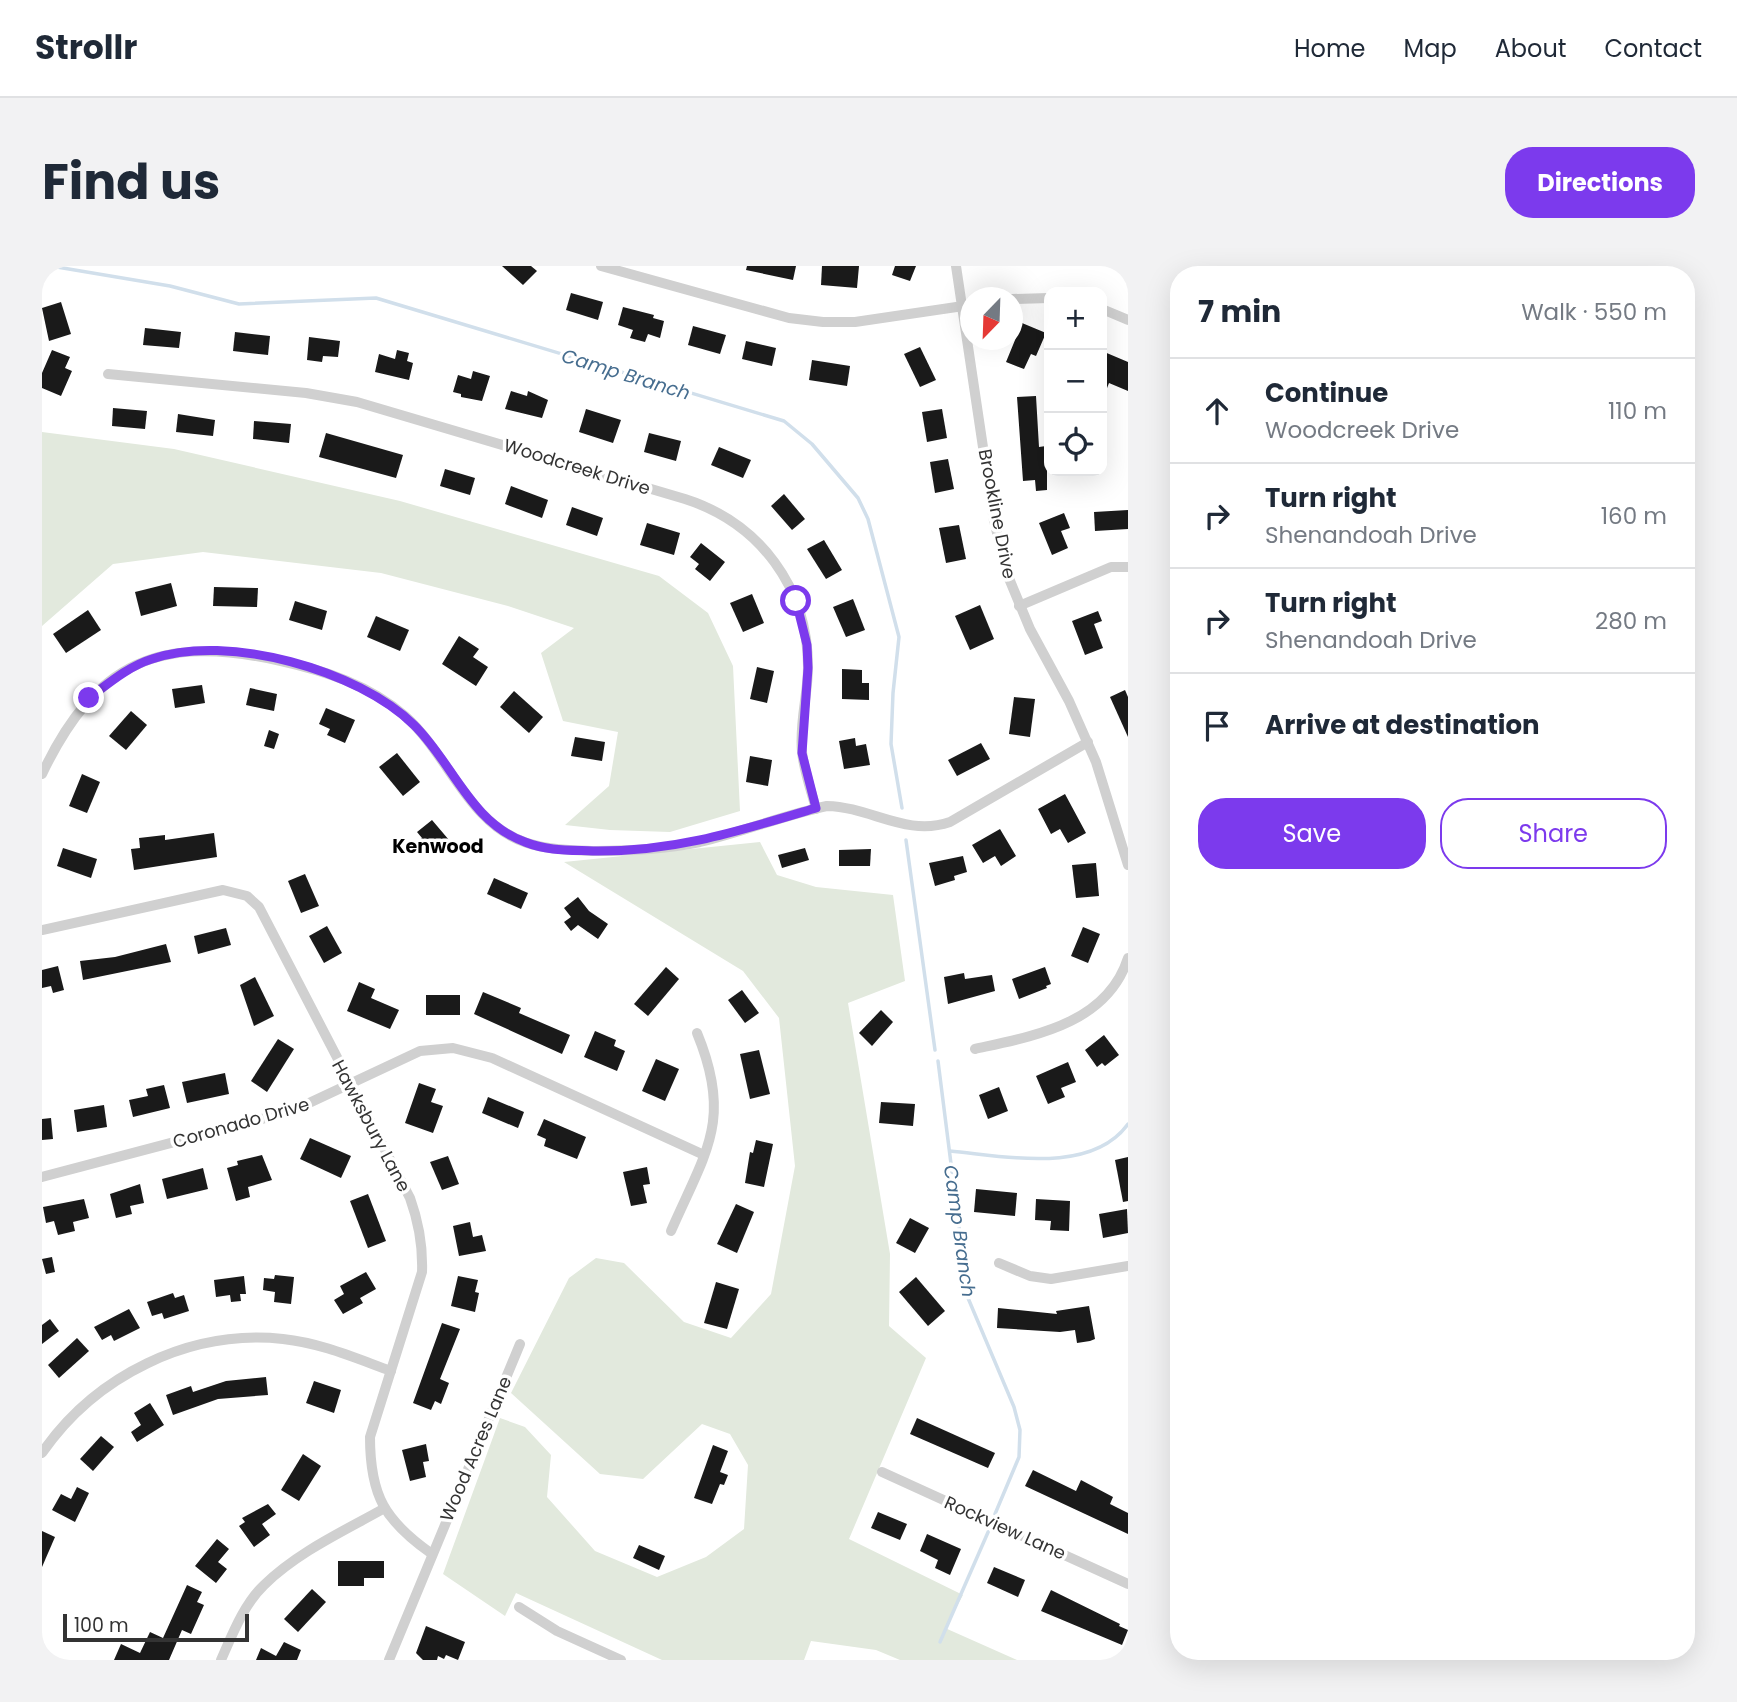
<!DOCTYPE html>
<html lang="en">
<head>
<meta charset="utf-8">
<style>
  body { margin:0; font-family:Poppins,sans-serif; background:#f2f2f3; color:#1f2937 }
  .controls { position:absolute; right:21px; top:21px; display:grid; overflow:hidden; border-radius:14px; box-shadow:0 7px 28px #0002 }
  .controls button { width:63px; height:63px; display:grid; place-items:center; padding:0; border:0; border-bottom:2px solid #e0e1e3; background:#fff; color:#1f2937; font:35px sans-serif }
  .compass { position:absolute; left:918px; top:21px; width:63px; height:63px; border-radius:50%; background:#fff; box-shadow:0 7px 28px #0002; rotate:203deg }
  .scale { position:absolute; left:21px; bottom:18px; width:186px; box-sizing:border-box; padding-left:7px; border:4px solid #333; border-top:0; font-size:19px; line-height:24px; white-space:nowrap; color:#333; -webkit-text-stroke:5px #fff; paint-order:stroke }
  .stop { position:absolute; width:21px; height:21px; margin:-16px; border:5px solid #7c3aed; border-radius:50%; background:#fff }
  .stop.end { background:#7c3aed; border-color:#fff; box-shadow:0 2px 7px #0008 }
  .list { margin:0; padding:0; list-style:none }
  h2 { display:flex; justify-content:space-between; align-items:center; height:91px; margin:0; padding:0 28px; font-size:30px }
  h2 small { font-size:23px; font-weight:400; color:#747a83 }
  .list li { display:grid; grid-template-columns:46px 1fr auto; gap:21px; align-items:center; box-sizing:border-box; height:105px; padding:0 28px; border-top:2px solid #e0e1e3 }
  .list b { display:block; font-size:26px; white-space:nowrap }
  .list p { margin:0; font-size:23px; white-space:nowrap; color:#747a83 }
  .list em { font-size:23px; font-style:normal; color:#747a83 }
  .actions { display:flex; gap:14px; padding:21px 28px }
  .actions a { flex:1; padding:16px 0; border:2px solid #7c3aed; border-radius:28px; text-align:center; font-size:24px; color:#7c3aed }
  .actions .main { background:#7c3aed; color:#fff }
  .icon { flex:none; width:38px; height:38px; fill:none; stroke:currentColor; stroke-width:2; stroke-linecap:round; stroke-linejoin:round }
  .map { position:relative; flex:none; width:1086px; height:1394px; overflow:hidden; border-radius:28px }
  header { display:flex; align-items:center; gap:42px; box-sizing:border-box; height:98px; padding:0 35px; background:#fff; border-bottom:2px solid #e0e1e3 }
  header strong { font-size:33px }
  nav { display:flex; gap:38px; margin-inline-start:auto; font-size:24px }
  .intro { display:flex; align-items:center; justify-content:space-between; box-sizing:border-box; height:168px; padding:0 42px }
  h1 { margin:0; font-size:49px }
  .button { padding:18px 32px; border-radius:28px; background:#7c3aed; color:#fff; font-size:24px; font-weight:700 }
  main { display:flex; gap:42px; padding:0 42px }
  aside { flex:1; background:#fff; border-radius:28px; box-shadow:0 7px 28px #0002 }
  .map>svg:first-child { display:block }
  .green { fill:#e2e9dd }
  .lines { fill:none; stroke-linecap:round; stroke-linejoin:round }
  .stream { stroke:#d1dfeb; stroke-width:3.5 }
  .building { fill:#1a1a1a }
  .street { stroke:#d0d0d0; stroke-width:10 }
  .route { stroke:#7c3aed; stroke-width:9 }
  .labels { text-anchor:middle; stroke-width:7; stroke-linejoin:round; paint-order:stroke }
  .street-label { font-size:18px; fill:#333; stroke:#fff }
  .water-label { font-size:19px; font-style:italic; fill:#466d8f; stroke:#fff }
  .neighbourhood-label { font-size:19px; font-weight:bold; fill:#000; stroke:#fff }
</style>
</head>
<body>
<header>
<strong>Strollr</strong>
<nav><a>Home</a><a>Map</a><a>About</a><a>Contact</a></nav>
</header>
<div class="intro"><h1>Find us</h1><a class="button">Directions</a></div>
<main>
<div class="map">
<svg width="1086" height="1394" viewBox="0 0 1086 1394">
  <rect width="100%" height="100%" fill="#fff"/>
  <g class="green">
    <path d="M0,166L132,183L358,235L617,310L666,347L691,400L698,545L628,566L568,564L523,559L567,520L576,466L521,455L499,387L532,362L466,340L339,307L161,286L71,298L0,360Z"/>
    <path d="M718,576L735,609L774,621L851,629L863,715L806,737L848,988L847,1060L884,1092L807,1273L921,1329L903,1362L975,1394H858L834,1384L769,1375L762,1394H620L474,1327L463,1350L401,1308L458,1152L483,1161L509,1189L505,1231L553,1285L615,1311L664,1291L702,1263L706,1199L688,1168L660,1158L601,1213L558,1208L469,1127L527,1012L554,992L582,997L642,1056L689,1072L729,1028L753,900L737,752L701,705L522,596Z"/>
  </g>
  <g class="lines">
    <g class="stream">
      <path d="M9,0L128,20L197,38L334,32L742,155L770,178L816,232L826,253L857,371L851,427L849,478L860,542"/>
      <path d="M864,574L893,784"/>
      <path d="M896,795L926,1032L972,1141L978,1164L977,1191L953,1248"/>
      <path d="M908,885C963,890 1049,909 1086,858"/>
      <path d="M898,1376L947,1264"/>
    </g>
  </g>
  <g class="building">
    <path d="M460,0H489L495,5L481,19Z"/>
    <path d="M705,0H754L751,14L704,4Z"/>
    <path d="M780,0H817L815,22L779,19Z"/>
    <path d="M853,0H874L868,15L850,9Z"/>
    <path d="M529,27L561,36L556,54L524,44Z"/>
    <path d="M19,36L29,68L7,75L0,42Z"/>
    <path d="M581,41L612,49L611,52L622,55L618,72L606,68L603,76L588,72L591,64L576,59Z"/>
    <path d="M980,57L1004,67L994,90L989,88L982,103L964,96Z"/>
    <path d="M651,60L684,69L678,88L646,79Z"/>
    <path d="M103,62L139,66L137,82L101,79Z"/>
    <path d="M193,66L228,70L226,89L191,85Z"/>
    <path d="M267,71L298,75L296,91L281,90L280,96L265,94Z"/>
    <path d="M704,75L734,82L730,100L700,93Z"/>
    <path d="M878,81L894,114L878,121L862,88Z"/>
    <path d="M10,84L28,91L23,102L30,105L19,130L0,122V107Z"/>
    <path d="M355,84L367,87L365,95L371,97L367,114L333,106L337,88L353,93Z"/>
    <path d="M1060,85L1086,96V125L1067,117L1060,135Z"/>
    <path d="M770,94L808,100L805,120L767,114Z"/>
    <path d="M431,105L448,110L440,135L419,131V128L411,126L416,109L429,113Z"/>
    <path d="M469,125L485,130L486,125L506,134L500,152L463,143Z"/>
    <path d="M994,130L997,181L1004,180L1005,196V224L994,225L993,214L981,215L975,131Z"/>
    <path d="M71,142L105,145L103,163L70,160Z"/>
    <path d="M544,143L579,154L571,177L537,166Z"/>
    <path d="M900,143L905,172L885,176L880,146Z"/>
    <path d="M136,148L173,154L171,170L134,166Z"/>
    <path d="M212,155L249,158L247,177L211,173Z"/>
    <path d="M284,167L361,189L354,212L277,191Z"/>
    <path d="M607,167L639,175L634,195L602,186Z"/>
    <path d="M677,181L709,194L701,212L669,199Z"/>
    <path d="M906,193L912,223L893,227L888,196Z"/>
    <path d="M403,203L433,212L428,229L398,220Z"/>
    <path d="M469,220L506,234L500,252L463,238Z"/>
    <path d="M742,228L763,253L750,264L729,240Z"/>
    <path d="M530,241L561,252L555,270L524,259Z"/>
    <path d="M1086,244V263L1053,265L1052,246Z"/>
    <path d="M1022,247L1028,262L1019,265L1026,282L1010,289L997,257Z"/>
    <path d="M605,257L638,267L632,289L598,279Z"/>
    <path d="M917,259L924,293L904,297L897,262Z"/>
    <path d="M782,274L800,304L784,313L765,283Z"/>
    <path d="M659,277L683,296L668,315L653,303L657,298L648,291Z"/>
    <path d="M129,317L135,340L99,350L93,326Z"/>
    <path d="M172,321L216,322L215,341L171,340Z"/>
    <path d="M710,328L722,357L701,366L688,337Z"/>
    <path d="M811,333L823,364L804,371L791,341Z"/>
    <path d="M253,335L285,345L280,364L247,354Z"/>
    <path d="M938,339L952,373L928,384L913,350Z"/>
    <path d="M46,344L59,364L24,387L11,368Z"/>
    <path d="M1056,345L1060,355L1052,358L1061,382L1043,389L1030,355Z"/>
    <path d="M334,350L367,364L358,385L325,371Z"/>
    <path d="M417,370L437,383L431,391L446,401L434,420L400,398Z"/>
    <path d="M715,401L732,405L725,437L708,433Z"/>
    <path d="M800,403L820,404V417H827V434L800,433Z"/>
    <path d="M160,419L163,437L133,442L130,423Z"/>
    <path d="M208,422L235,428L232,445L204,439Z"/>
    <path d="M1083,424L1086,431V471L1068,431Z"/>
    <path d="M472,425L501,451L487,467L458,441Z"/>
    <path d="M972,431L993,433L988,471L967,468Z"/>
    <path d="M284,442L313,454L303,477L285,469L288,463L277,458Z"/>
    <path d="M89,445L105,459L84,484L67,470Z"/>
    <path d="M227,464L237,468L232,483L222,480Z"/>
    <path d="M533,471L563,476L560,495L529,490Z"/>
    <path d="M813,472L814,480L824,478L828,499L802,503L797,475Z"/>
    <path d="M939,477L948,493L915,510L906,494Z"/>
    <path d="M355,487L378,516L361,530L337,501Z"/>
    <path d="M708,490L730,494L726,520L704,516Z"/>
    <path d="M40,508L58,516L45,547L27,540Z"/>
    <path d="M1023,528L1044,567L1026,577L1018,563L1009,568L996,543Z"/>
    <path d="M390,554L407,574L391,587L387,582L381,587L373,578L380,572L375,566Z"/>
    <path d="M958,563L974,590L959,600L953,590L941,597L930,579Z"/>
    <path d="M172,567L175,591L92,604L89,583L98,582L97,572L123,569V574Z"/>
    <path d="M21,582L55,593L49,612L15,600Z"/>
    <path d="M763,582L767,594L740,602L736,589Z"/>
    <path d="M829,583L828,600H797V584Z"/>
    <path d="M921,590L925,606L912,610L913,614L893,620L887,597Z"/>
    <path d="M1054,597L1057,630L1034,632L1030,599Z"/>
    <path d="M263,608L277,640L259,647L246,615Z"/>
    <path d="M452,612L486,627L479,643L445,628Z"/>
    <path d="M536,631L547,645L566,658L556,673L536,659L529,665L522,656L529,651L522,642Z"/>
    <path d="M285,660L300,687L282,697L267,670Z"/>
    <path d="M1041,661L1058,668L1046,697L1029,690Z"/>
    <path d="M184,662L189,679L156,688L152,670Z"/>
    <path d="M124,678L129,696L41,714L38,695L73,691Z"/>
    <path d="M16,700L22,724L11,727L9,720L0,722V704Z"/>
    <path d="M624,701L637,713L606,750L592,738Z"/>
    <path d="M1003,701L1009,718L1004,720L1005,722L977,733L970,713Z"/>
    <path d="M922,707L923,713L950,709L953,725L906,738L902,711Z"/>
    <path d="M213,711L232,750L212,760L198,719Z"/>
    <path d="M317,716L333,723L329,732L357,744L348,763L305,745Z"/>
    <path d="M700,724L717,747L703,757L686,734Z"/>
    <path d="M441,726L479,742L477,747L528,769L520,788L432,748Z"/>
    <rect x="384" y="729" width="34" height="20"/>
    <path d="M839,744L851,756L830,780L817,767Z"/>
    <path d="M553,765L574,774L572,780L583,785L575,805L542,791Z"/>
    <path d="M1062,769L1077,789L1063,800L1060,797L1055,801L1043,784Z"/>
    <path d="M236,773L252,783L225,826L209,815Z"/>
    <path d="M717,784L728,828L708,833L698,788Z"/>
    <path d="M614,793L637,803L623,835L600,825Z"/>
    <path d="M1026,796L1034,816L1019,822L1023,831L1006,838L994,810Z"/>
    <path d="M183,807L187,828L145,837L140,816Z"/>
    <path d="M377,817L394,823L389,836L401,840L391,867L363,857Z"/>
    <path d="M122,819L128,842L91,851L87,834L106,830L104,823Z"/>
    <path d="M957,821L966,845L946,853L937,829Z"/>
    <path d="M446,831L482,846L476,862L440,847Z"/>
    <path d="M839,836L873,838L871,860L837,857Z"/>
    <path d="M62,839L65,861L35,866L32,844Z"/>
    <path d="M9,852L11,873L0,874V853Z"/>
    <path d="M502,853L544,871L535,893L502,880L504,873L495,869Z"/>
    <path d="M268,872L309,890L299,912L258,893Z"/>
    <path d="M714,874L731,878L722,921L703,917L708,886L711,887Z"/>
    <path d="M220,889L230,914L206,921L208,931L194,935L185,902L196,899L195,895Z"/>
    <path d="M406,890L417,918L400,924L388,896Z"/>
    <path d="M1086,891V935L1081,936L1073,894Z"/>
    <path d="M605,901L608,918L601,919L605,937L589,940L581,906Z"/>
    <path d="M161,902L166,923L125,933L120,913Z"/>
    <path d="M98,918L102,937L88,940L90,948L74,952L68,928Z"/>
    <path d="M934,923L975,927L973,950L932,946Z"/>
    <path d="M326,928L344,975L326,982L308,935Z"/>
    <path d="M42,933L47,952L31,956L33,965L16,969L12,955L4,957L1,941Z"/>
    <path d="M994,933L1028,935L1027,965L1008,964L1009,955L993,954Z"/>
    <path d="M694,938L712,946L695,987L675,978Z"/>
    <path d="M1085,943L1086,967L1061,972L1057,948Z"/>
    <path d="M868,952L887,962L873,987L854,977Z"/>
    <path d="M428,956L431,971L440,969L444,985L417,990L411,960Z"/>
    <path d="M10,991L13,1006L4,1008L0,993Z"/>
    <path d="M324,1006L334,1023L318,1032L321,1037L301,1048L292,1034L302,1028L298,1020Z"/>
    <path d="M233,1009L252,1011L249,1038L232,1036L233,1026L221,1024L222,1012L232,1013Z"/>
    <path d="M202,1010L204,1028H198L199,1035L189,1036L188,1029L174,1031L172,1014Z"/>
    <path d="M416,1010L436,1014L433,1026L437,1027L433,1046L409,1040Z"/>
    <path d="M874,1011L903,1045L886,1060L857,1026Z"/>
    <path d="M674,1016L697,1023L685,1063L662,1057Z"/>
    <path d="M131,1027L133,1032L142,1029L147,1045L122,1053L120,1047L110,1050L105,1036Z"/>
    <path d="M1047,1040L1053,1073L1048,1075L1035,1077L1033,1064L1018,1066L955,1062L956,1042L1015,1048L1014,1045Z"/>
    <path d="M87,1043L98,1062L72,1075L69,1069L60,1074L52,1061Z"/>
    <path d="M8,1053L17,1065L0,1078V1059Z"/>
    <path d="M400,1057L418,1063L398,1113L407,1117L399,1138L393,1135L389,1144L371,1137Z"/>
    <path d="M35,1072L47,1085L17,1112L6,1099Z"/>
    <path d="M224,1111L226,1129L176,1133L131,1149L124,1129L149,1120L151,1126L184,1115Z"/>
    <path d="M272,1115L299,1124L292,1147L264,1137Z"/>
    <path d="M108,1137L122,1159L95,1176L89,1166L99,1159L92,1147Z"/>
    <path d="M875,1152L953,1187L946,1202L868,1168Z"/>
    <path d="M59,1170L72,1181L51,1205L38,1193Z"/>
    <path d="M384,1178L387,1195L381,1196L384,1211L368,1215L360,1184Z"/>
    <path d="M671,1179L686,1185L678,1206L686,1209L682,1219L678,1218L670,1238L652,1232Z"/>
    <path d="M261,1188L279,1200L257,1235L239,1224Z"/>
    <path d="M991,1204L1034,1225L1039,1214L1071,1231L1068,1238L1086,1247V1268L983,1220Z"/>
    <path d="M35,1221L47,1227L33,1256L10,1244L19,1228L29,1233Z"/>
    <path d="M226,1238L234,1248L220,1258L228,1269L212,1281L197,1260L203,1256L200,1252Z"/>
    <path d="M836,1246L865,1258L858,1274L829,1262Z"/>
    <path d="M0,1265L13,1271L0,1301Z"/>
    <path d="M885,1268L919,1283L908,1309L893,1302L896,1294L878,1285Z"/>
    <path d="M175,1273L187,1283L176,1296L185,1303L174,1317L153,1300Z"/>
    <path d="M597,1279L623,1290L617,1304L591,1292Z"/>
    <path d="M296,1295H342V1312H322V1320H296Z"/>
    <path d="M952,1301L983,1314L976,1331L945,1317Z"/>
    <path d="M145,1319L160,1326L155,1336L162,1339L149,1368L140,1364L127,1394H72L79,1378L98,1387L108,1366L121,1372Z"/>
    <path d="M270,1323L284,1336L256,1366L242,1353Z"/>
    <path d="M1009,1324L1078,1358L1077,1360L1086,1364L1080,1379L999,1345Z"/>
    <path d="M384,1360L423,1376L416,1394L404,1389L402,1393L396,1390L395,1394H381L374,1387Z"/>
    <path d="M242,1376L259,1384L255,1394H214L219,1382L234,1390Z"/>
  </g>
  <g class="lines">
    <g class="street">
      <path d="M559,0L747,52L781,56H813L928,39"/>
      <path d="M914,0L952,255L966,310L988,363L1027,435L1054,496L1086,599"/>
      <path d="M970,33L1007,32"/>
      <path d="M1060,43L1086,54"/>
      <path d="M66,108L264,127L315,136L643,233C718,257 766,322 766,401C766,429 757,457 760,486C762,505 769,524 774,543"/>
      <path d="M977,340L1069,301H1086"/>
      <path d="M0,508C54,395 117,368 239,395C284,405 327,419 363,450C407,489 426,558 485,577C508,584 530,584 553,585C589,585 624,583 658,576C701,566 742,549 785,540C829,541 864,571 908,556L1046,476"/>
      <path d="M0,664L181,624L205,630L217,641L368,932C377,957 381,979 380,1006L328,1171C328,1230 343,1255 390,1288"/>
      <path d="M933,783C992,770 1065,758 1086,692"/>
      <path d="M0,911L250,845L378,785L411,782L450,792L662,889"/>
      <path d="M629,965C664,885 691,854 655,767"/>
      <path d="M957,997L988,1010L1009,1013L1086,1000"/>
      <path d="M0,1187C53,1110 147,1063 241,1073C279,1077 313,1092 349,1105"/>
      <path d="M840,1206L1086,1318"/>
      <path d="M477,1341L515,1365L579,1394"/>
      <path d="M179,1394C190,1369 202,1338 222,1319C256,1286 300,1266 341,1243"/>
      <path d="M347,1394L478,1078"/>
    </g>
  </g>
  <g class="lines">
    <path class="route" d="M47,432C67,417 87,400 110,393C186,367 316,404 372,459C411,497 428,556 483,576C505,585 528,584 551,585C632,586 697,565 774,542L760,487L766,402L765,379L754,335"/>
  </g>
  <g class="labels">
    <g class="street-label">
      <text transform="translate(535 201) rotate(17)" y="6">Woodcreek Drive</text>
      <text transform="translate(955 248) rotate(79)" y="6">Brookline Drive</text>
      <text transform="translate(199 857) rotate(-16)" y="6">Coronado Drive</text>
      <text transform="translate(329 860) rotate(62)" y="6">Hawksbury Lane</text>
      <text transform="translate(434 1183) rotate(-67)" y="6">Wood Acres Lane</text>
      <text transform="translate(963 1262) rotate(24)" y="6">Rockview Lane</text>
    </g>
    <g class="water-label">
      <text transform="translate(584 108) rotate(17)" y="7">Camp Branch</text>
      <text transform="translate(918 965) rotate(82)" y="7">Camp Branch</text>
    </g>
    <g class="neighbourhood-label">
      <text x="396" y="587">Kenwood</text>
    </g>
  </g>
</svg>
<div class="controls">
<button>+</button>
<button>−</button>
<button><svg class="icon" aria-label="locate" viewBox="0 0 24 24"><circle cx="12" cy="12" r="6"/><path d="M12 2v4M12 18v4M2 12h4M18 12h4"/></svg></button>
</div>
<svg class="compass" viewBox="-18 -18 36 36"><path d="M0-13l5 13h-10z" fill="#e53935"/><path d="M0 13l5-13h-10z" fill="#747a83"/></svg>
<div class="scale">100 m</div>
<div class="stop" style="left:754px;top:335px"></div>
<div class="stop end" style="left:47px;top:432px"></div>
</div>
<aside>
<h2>7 min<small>Walk · 550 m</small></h2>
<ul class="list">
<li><svg class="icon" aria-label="ahead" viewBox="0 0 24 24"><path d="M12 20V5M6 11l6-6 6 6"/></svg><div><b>Continue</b><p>Woodcreek Drive</p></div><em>110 m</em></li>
<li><svg class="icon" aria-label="right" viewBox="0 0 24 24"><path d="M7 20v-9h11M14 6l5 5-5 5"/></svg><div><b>Turn right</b><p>Shenandoah Drive</p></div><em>160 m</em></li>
<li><svg class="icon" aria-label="right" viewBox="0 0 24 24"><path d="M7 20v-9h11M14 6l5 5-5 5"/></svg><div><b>Turn right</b><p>Shenandoah Drive</p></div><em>280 m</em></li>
<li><svg class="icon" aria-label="arrive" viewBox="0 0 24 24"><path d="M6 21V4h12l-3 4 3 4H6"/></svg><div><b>Arrive at destination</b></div></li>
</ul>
<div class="actions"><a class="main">Save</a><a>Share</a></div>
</aside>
</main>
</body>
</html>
